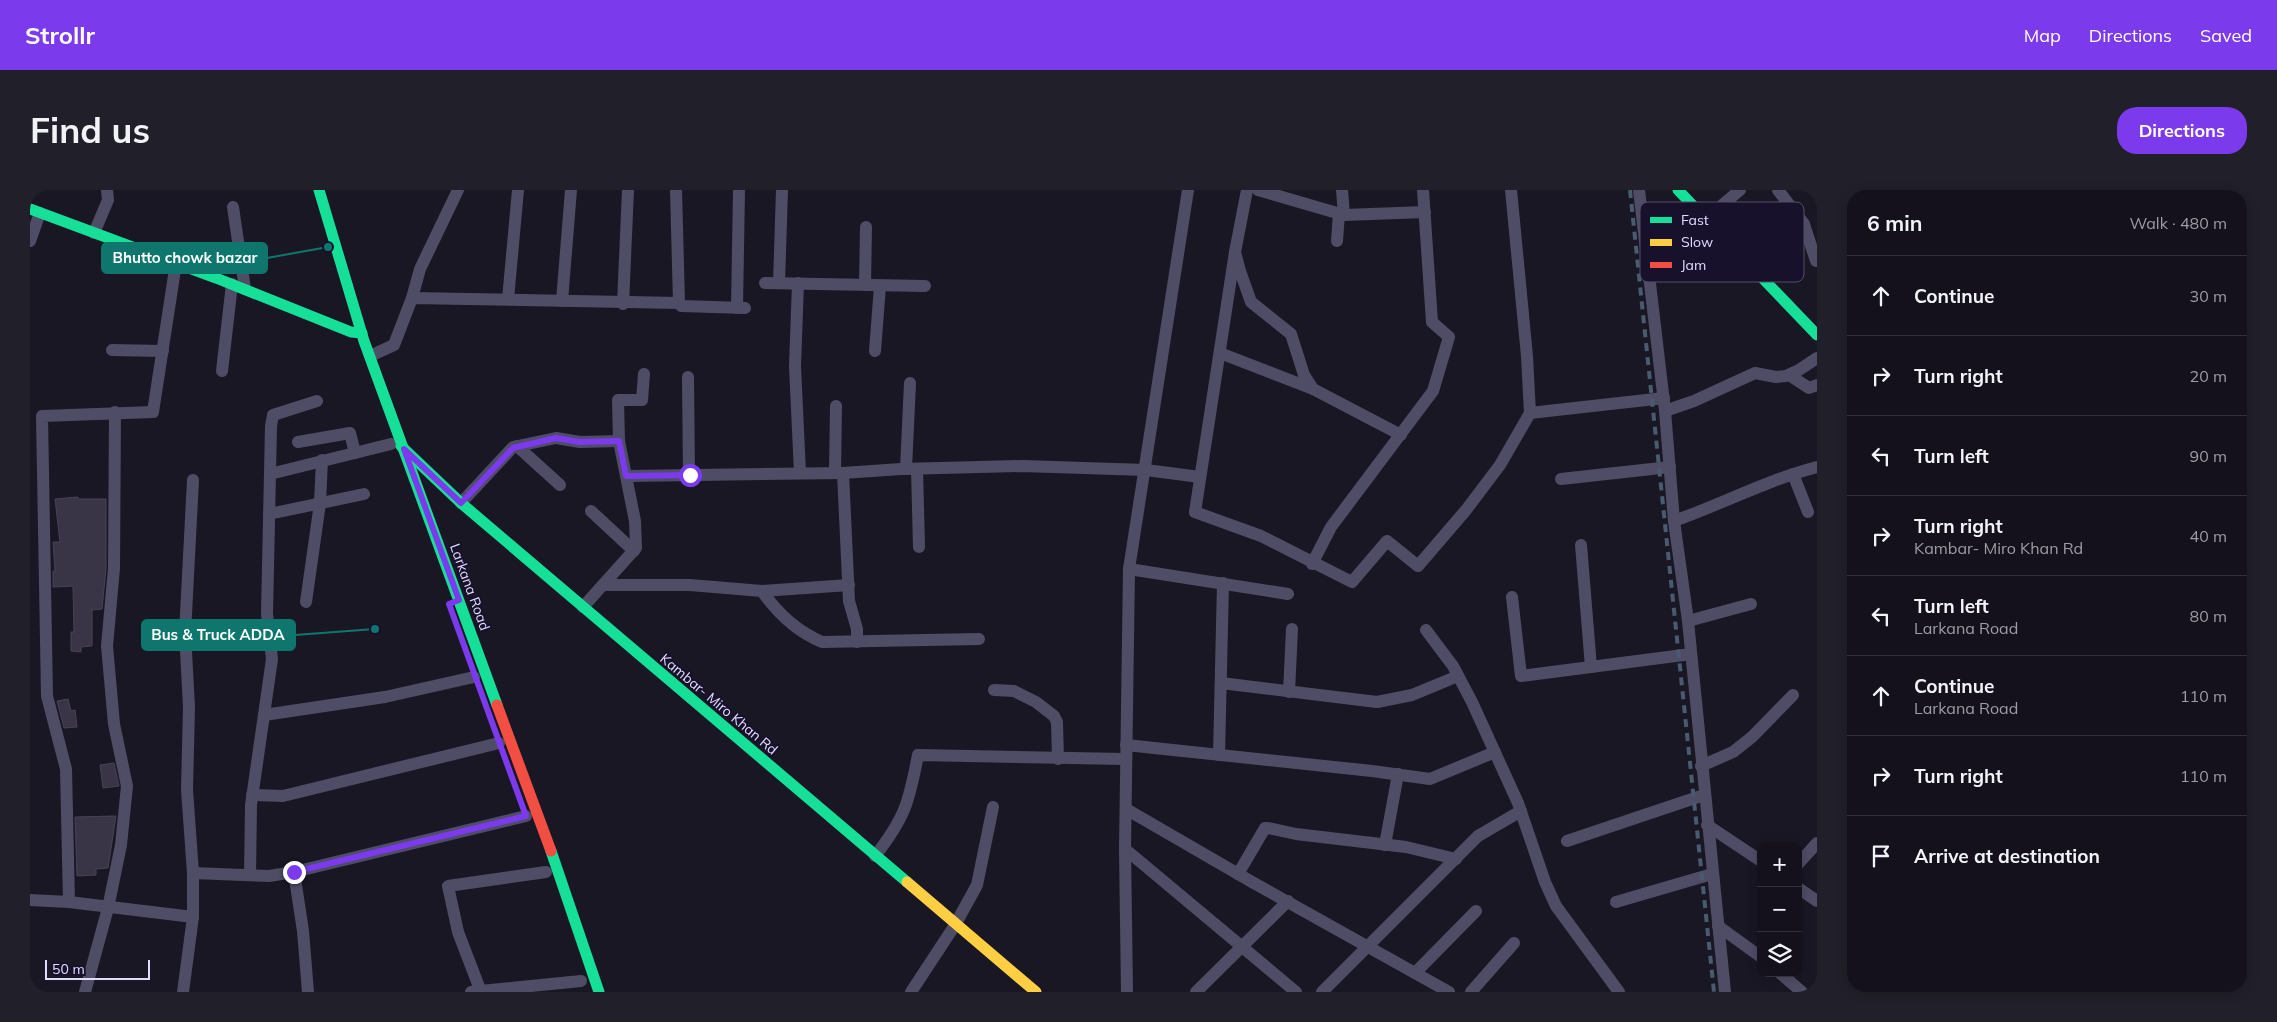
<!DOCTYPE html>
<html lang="en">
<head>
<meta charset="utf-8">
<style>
  body { margin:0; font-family:Mulish,sans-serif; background:#211f29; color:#f1f3f6 }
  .controls { position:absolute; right:15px; bottom:15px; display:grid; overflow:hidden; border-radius:10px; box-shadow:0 2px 12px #0003 }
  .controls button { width:45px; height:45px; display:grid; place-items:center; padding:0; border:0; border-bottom:1px solid #33313b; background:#14111c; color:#f1f3f6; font:25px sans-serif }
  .scale { position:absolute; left:15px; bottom:12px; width:105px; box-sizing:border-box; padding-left:5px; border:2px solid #e2dbff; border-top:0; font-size:14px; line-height:18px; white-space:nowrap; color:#e2dbff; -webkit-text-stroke:4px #17112b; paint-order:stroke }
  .stop { position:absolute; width:15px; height:15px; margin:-11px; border:4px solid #7c3aed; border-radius:50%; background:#fff }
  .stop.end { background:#7c3aed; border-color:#fff; box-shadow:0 1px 5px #0008 }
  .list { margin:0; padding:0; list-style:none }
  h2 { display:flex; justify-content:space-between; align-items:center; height:65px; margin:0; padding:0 20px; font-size:21px }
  h2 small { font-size:16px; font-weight:400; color:#9d9da3 }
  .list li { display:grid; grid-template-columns:32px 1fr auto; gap:15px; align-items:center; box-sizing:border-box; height:80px; padding:0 20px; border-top:1px solid #33313b }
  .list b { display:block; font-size:19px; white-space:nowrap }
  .list p { margin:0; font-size:16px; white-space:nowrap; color:#9d9da3 }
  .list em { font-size:16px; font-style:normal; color:#9d9da3 }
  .icon { flex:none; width:28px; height:28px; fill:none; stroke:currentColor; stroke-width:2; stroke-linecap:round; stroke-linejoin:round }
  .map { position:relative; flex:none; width:1787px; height:802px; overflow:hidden; border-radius:20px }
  header { display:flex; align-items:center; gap:30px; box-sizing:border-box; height:70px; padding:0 25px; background:#7c3aed; color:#fff }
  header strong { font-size:24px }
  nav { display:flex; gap:28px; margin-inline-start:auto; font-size:18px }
  .intro { display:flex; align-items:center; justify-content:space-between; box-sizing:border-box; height:120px; padding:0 30px }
  h1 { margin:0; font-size:35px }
  .button { padding:12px 22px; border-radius:20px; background:#7c3aed; color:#fff; font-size:18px; font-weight:700 }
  main { display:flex; gap:30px; padding:0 30px }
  aside { flex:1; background:#14111c; border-radius:20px; box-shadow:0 2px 12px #0003 }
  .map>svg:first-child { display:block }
  .building { fill:#3a3546; stroke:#484258 }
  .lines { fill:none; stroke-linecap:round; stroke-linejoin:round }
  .street { stroke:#4f4c66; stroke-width:12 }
  .fast { stroke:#16e098; stroke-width:11 }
  .slow { stroke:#ffcf43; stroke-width:11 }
  .jam { stroke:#f24e42; stroke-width:11 }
  .rail { stroke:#485b6f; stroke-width:4; stroke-dasharray:8 6; stroke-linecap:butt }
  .route { stroke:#7c3aed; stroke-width:6 }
  .labels { text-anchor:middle; stroke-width:4; stroke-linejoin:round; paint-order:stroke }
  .street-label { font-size:14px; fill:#e2dbff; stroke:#17112b }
  .key { fill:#17112b; stroke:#544e6b; stroke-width:1 }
  .key-label { font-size:14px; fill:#e2dbff }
  .leader { fill:none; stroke:#0f766e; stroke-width:2 }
  .callout-dot { fill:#0f766e; stroke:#17112b; stroke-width:2 }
  .callout { fill:#0f766e; stroke:#0f766e; stroke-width:2 }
  .callout-label { font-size:15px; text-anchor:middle; font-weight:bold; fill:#fff }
</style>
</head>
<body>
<header>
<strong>Strollr</strong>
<nav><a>Map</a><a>Directions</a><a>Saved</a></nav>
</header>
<div class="intro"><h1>Find us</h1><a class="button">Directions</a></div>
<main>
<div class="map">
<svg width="1787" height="802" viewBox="0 0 1787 802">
  <rect width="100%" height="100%" fill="#1a1725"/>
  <g class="building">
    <path d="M48,307V309H76V378L72,419L62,420V456L51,457V462L41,461V442H44L43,396L23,397V381H25L23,352H30L25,309Z"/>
    <path d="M38,509L41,521L45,520L47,537L34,538L27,511Z"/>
    <path d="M84,573L89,596L73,598L70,575Z"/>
    <path d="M86,626L78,678L66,679V685L47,686L45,627Z"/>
  </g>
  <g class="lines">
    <g class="street">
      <path d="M646,0L649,113"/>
      <path d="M1217,0L1205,62L1210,81L1221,112L1261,144L1274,185L1283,199L1371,245"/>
      <path d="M1228,0L1314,25L1395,22"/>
      <path d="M1312,0L1314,25"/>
      <path d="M1609,0L1635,221L1644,331L1658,431L1695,802"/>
      <path d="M1748,0L1774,34L1786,71"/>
      <path d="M203,17L215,99"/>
      <path d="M1677,28L1710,0"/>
      <path d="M64,43L78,10L77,0"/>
      <path d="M0,51L10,23"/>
      <path d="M1307,51L1309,23"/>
      <path d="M1205,62L1165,322L1231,346L1322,392L1357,351L1388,376L1436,320L1470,275L1500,223L1497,166L1481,0"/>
      <path d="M1617,74L1648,65L1690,42"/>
      <path d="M735,93L895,96"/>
      <path d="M749,93L752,0"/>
      <path d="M768,93L765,176L770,283"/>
      <path d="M835,95L836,37"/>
      <path d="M382,108L390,79L428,0"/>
      <path d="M478,109L488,0"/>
      <path d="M532,111L541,0"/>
      <path d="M593,114L598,0"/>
      <path d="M707,118L709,0"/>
      <path d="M82,160L133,161"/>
      <path d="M845,161L850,96"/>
      <path d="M1190,163L1283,199"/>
      <path d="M340,166L364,155L382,108L649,113L651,116L715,118"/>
      <path d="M192,181L202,94"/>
      <path d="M1759,185L1779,198L1787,195"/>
      <path d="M658,187L659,285"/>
      <path d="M1635,221L1664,211L1725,183L1746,187L1756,186L1769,180L1787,168"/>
      <path d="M1500,223L1634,208"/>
      <path d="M268,252L320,243L325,263"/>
      <path d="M487,256L530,295"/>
      <path d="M876,279L880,193"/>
      <path d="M887,279L889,357"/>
      <path d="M805,283L806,216"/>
      <path d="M813,283L819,411L827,439V452"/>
      <path d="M240,284L361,254"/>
      <path d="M1763,284L1778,322"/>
      <path d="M596,286L813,283L871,279L992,276L1116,280L1170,287"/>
      <path d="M1531,289L1640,277"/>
      <path d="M431,313L483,257L526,248L550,252L589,251"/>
      <path d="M561,321L604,361"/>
      <path d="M239,324L334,304"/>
      <path d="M1644,331C1692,314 1737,290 1787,277"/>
      <path d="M1551,355L1561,477"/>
      <path d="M1282,374L1301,337L1403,201L1419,147L1402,132L1393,0"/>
      <path d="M1099,379L1258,404"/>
      <path d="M573,395H660L732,401L819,395"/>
      <path d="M732,401C748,424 766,441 792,452L949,449"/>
      <path d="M1482,407L1491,486L1661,464"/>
      <path d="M276,412L290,313L292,270"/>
      <path d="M553,417L606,358L605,331L589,251L588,210H612L614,184"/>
      <path d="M1658,431L1721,414"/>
      <path d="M1396,440L1423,476L1442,512L1488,613L1515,692L1526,716L1589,802"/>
      <path d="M1191,493L1347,512L1382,505L1428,486"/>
      <path d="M964,500L984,501L1006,512L1024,526L1027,532L1028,569"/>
      <path d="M1259,502L1262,439"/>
      <path d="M234,525L355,507L444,487"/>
      <path d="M1096,555L1342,581L1400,589L1465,562"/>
      <path d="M1189,565L1193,393"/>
      <path d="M1671,576L1703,562L1722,547L1763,505"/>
      <path d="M222,605L253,606L469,553"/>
      <path d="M1096,619L1222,692L1419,802"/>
      <path d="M1677,635L1731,671"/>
      <path d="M1537,651L1674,605"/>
      <path d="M1355,655L1368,584"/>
      <path d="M1095,659L1266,802"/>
      <path d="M845,666C875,628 879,612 888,565L1096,569"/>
      <path d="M1768,674L1787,653"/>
      <path d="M264,682L273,741L278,802"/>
      <path d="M163,683L239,686L264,682L496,626"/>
      <path d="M1208,684L1235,638H1238L1266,644L1376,657L1426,669"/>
      <path d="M220,685L221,615L242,469L237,424L241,236L243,225L287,211"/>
      <path d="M1768,698L1787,711"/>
      <path d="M0,710L39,712L163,727"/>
      <path d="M39,712L36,579L17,506L12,226L123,222L146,73"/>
      <path d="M1586,712L1682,684"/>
      <path d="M1688,736L1731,767"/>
      <path d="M1385,783L1446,721"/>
      <path d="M1750,783L1772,802"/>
      <path d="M55,802L78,718L91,655L97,596L84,534L77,456L84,378L85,222"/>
      <path d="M153,802L163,727V683L157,600L159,517L155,443L163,290"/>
      <path d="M441,802L551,791"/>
      <path d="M451,802L428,742L418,696L516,682"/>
      <path d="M881,802L925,735L947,695L963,617"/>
      <path d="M1097,802L1095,659L1099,379L1158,0"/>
      <path d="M1166,802L1258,711"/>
      <path d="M1292,802L1448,646L1491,621"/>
      <path d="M1441,802L1484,753"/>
    </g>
    <g class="fast">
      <path d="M289,0L334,151L467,515"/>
      <path d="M1648,0L1787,145"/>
      <path d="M0,19L186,88L321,142L332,143"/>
      <path d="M371,256L431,313L877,692"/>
      <path d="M521,661L569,802"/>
    </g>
    <path class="slow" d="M877,692L1006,802"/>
    <path class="jam" d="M467,515L521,661"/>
    <path class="rail" d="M1600,0L1684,802"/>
  </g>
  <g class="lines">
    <path class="route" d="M264,682L496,626L419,414L429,410L374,259L431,313L483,258L526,248L550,252L589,251L596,286L660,285"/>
  </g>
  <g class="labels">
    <g class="street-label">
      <text transform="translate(440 397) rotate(70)" y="5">Larkana Road</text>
      <text transform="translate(689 514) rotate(40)" y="5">Kambar- Miro Khan Rd</text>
    </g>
  </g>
  <rect x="1610" y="12" width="164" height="80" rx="8" class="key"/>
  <rect x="1620" y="27" width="22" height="6" fill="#16e098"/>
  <rect x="1620" y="49" width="22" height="7" fill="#ffcf43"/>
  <rect x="1620" y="72" width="22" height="6" fill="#f24e42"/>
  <g class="key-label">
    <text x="1651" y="35">Fast</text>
    <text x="1651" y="57">Slow</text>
    <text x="1651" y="80">Jam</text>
  </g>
  <path class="leader" d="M298 57L237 68M345 439L265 445"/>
  <g class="callout-dot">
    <circle cx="298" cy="57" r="5"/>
    <circle cx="345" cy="439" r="5"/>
  </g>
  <g class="callout">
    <rect x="72" y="53" width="165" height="30" rx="5"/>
    <rect x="112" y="430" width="153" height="30" rx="5"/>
  </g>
  <g class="callout-label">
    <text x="155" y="73">Bhutto chowk bazar</text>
    <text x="188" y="450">Bus &amp; Truck ADDA</text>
  </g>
</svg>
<div class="controls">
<button>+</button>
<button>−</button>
<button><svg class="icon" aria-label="layers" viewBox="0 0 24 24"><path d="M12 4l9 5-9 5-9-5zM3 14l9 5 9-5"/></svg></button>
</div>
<div class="scale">50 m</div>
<div class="stop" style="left:660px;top:285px"></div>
<div class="stop end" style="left:264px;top:682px"></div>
</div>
<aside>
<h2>6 min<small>Walk · 480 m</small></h2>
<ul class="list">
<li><svg class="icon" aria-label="ahead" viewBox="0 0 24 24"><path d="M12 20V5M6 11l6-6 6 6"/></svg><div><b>Continue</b></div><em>30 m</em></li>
<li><svg class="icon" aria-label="right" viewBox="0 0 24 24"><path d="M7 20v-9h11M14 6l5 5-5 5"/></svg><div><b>Turn right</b></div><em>20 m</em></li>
<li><svg class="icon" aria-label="left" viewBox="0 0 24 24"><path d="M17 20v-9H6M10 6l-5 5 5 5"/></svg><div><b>Turn left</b></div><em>90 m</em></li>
<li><svg class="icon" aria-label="right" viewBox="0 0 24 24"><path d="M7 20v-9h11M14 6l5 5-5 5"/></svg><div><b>Turn right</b><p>Kambar- Miro Khan Rd</p></div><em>40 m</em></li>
<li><svg class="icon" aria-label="left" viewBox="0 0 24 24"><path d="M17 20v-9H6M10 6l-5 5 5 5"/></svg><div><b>Turn left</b><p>Larkana Road</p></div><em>80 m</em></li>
<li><svg class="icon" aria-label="ahead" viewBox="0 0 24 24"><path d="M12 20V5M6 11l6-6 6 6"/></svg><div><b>Continue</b><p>Larkana Road</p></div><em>110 m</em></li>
<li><svg class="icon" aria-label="right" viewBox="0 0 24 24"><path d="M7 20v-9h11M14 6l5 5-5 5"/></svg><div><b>Turn right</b></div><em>110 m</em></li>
<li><svg class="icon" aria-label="arrive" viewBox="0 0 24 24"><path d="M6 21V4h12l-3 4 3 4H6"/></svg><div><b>Arrive at destination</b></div></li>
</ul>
</aside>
</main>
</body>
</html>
